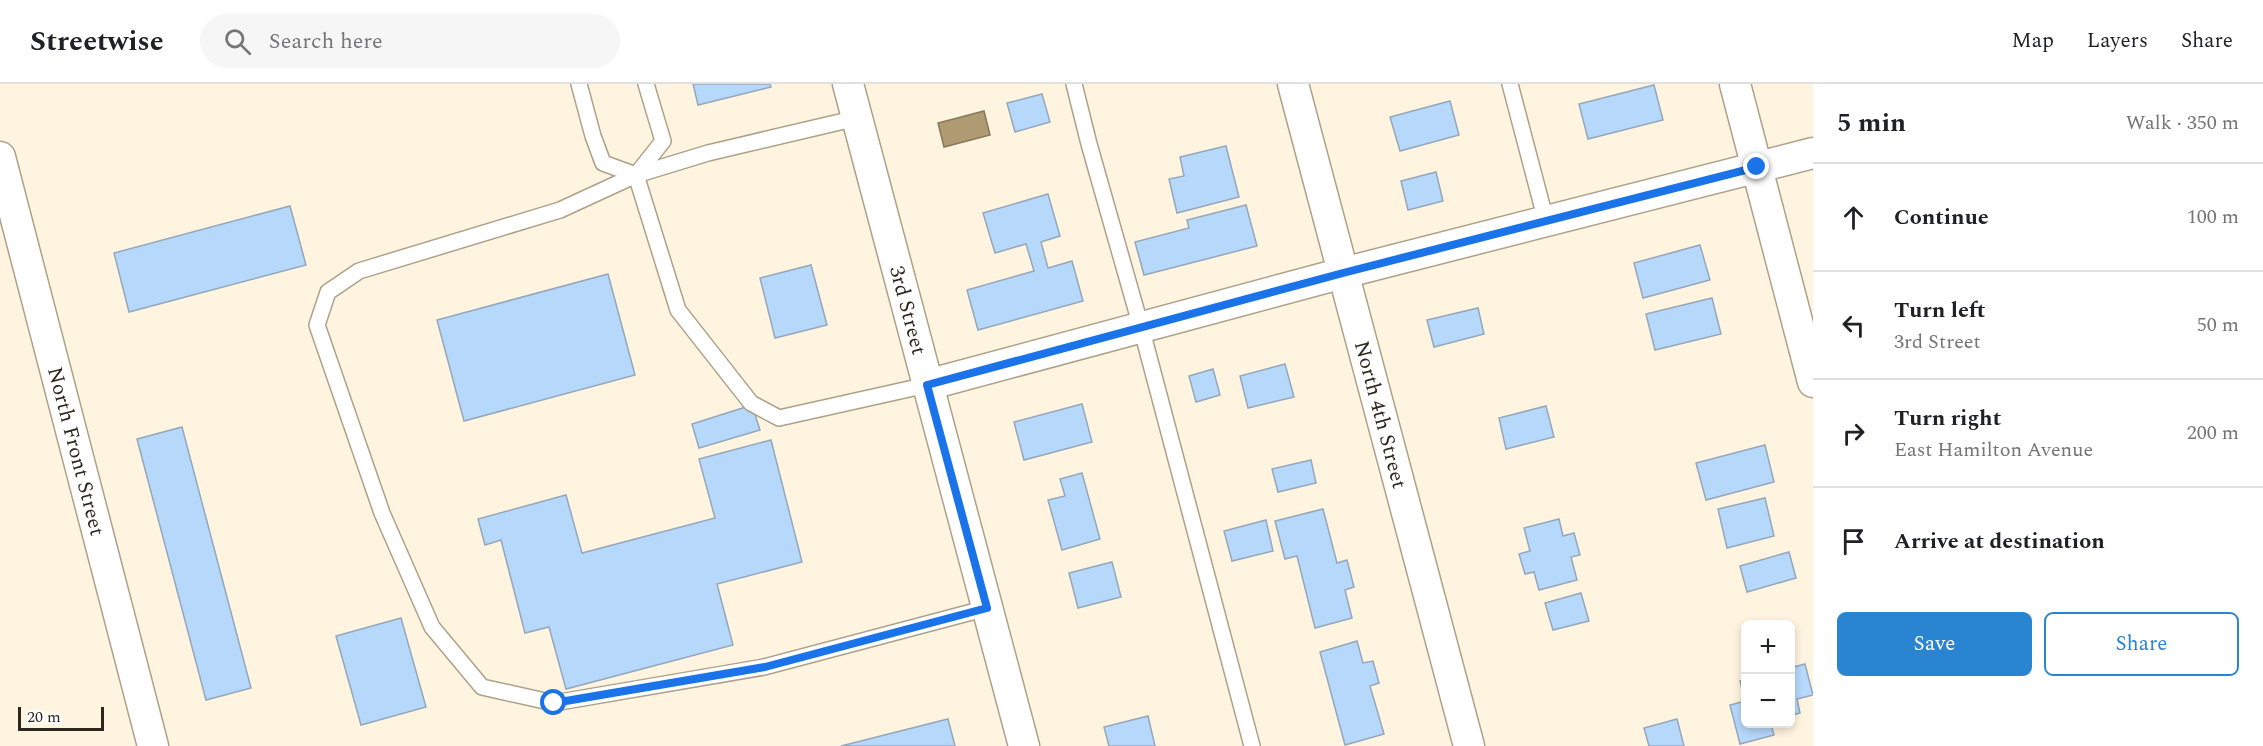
<!DOCTYPE html>
<html lang="en">
<head>
<meta charset="utf-8">
<style>
  body { margin:0; font-family:Spectral,serif; background:#f6f6f6; color:#202124 }
  .controls { position:absolute; right:18px; bottom:18px; display:grid; overflow:hidden; border-radius:9px; box-shadow:0 3px 9px #0003 }
  .controls button { width:54px; height:54px; display:grid; place-items:center; padding:0; border:0; border-bottom:2px solid #e0e0e0; background:#fff; color:#202124; font:30px sans-serif }
  .scale { position:absolute; left:18px; bottom:15px; width:86px; box-sizing:border-box; padding-left:6px; border:3px solid #2c271d; border-top:0; font-size:16px; line-height:21px; white-space:nowrap; color:#2c271d; -webkit-text-stroke:4px #fff; paint-order:stroke }
  .stop { position:absolute; width:18px; height:18px; margin:-14px; border:4px solid #1a73e8; border-radius:50%; background:#fff }
  .stop.end { background:#1a73e8; border-color:#fff; box-shadow:0 2px 6px #0008 }
  .list { margin:0; padding:0; list-style:none }
  h2 { display:flex; justify-content:space-between; align-items:center; height:78px; margin:0; padding:0 24px; font-size:26px }
  h2 small { font-size:20px; font-weight:400; color:#757577 }
  .list li { display:grid; grid-template-columns:39px 1fr auto; gap:18px; align-items:center; box-sizing:border-box; height:108px; padding:0 24px; border-top:2px solid #e0e0e0 }
  .list b { display:block; font-size:22px; white-space:nowrap }
  .list p { margin:0; font-size:20px; white-space:nowrap; color:#757577 }
  .list em { font-size:20px; font-style:normal; color:#757577 }
  .actions { display:flex; gap:12px; padding:18px 24px }
  .actions a { flex:1; padding:14px 0; border:2px solid #2984d1; border-radius:9px; text-align:center; font-size:21px; color:#2984d1 }
  .actions .main { background:#2984d1; color:#fff }
  .icon { flex:none; width:33px; height:33px; fill:none; stroke:currentColor; stroke-width:2; stroke-linecap:round; stroke-linejoin:round }
  .map { position:relative; flex:none; width:1813px; height:662px; overflow:hidden }
  header { display:flex; align-items:center; gap:36px; box-sizing:border-box; height:84px; padding:0 30px; background:#fff; border-bottom:2px solid #e0e0e0 }
  header strong { font-size:28px }
  nav { display:flex; gap:33px; margin-inline-start:auto; font-size:21px }
  .search { width:420px; height:54px; background:#f6f6f6; display:flex; align-items:center; gap:15px; box-sizing:border-box; padding:0 21px; border-radius:33px; color:#757577; font-size:22px }
  main { display:flex }
  aside { flex:1; background:#fff }
  .map>svg:first-child { display:block }
  .water { fill:#af9a72; stroke:#887858; stroke-width:1.5 }
  .building { fill:#b6d8fb; stroke:#94a7bb; stroke-width:1.5 }
  .lines { fill:none; stroke-linecap:round; stroke-linejoin:round }
  .lane-casing { stroke:#aea18a; stroke-width:18 }
  .street-casing { stroke:#aea18a; stroke-width:33 }
  .lane { stroke:#fff; stroke-width:15 }
  .street { stroke:#fff; stroke-width:30 }
  .route { stroke:#1a73e8; stroke-width:8 }
  .labels { text-anchor:middle; stroke-width:5; stroke-linejoin:round; paint-order:stroke }
  .street-label { font-size:21px; fill:#2c271d; stroke:#fff }
</style>
</head>
<body>
<header>
<strong>Streetwise</strong>
<div class="search"><svg class="icon" aria-label="search" viewBox="0 0 24 24"><circle cx="10" cy="10" r="6"/><path d="M15 15l6 6"/></svg>Search here</div>
<nav><a>Map</a><a>Layers</a><a>Share</a></nav>
</header>
<main>
<div class="map">
<svg width="1813" height="662" viewBox="0 0 1813 662">
  <rect width="100%" height="100%" fill="#fff4e0"/>
  <path class="water" d="M984,27L990,51L944,63L938,39Z"/>
  <g class="building">
    <path d="M693,0H770L771,3L698,21Z"/>
    <path d="M1654,1L1663,36L1588,55L1579,20Z"/>
    <path d="M1042,10L1050,38L1015,48L1007,19Z"/>
    <path d="M1450,17L1459,51L1400,67L1390,33Z"/>
    <path d="M1226,62L1239,113L1177,129L1169,95L1184,92L1180,73Z"/>
    <path d="M1436,88L1443,117L1408,126L1401,97Z"/>
    <path d="M1048,110L1060,152L1041,158L1048,184L1072,177L1083,217L978,246L967,206L1034,187L1026,160L995,169L983,129Z"/>
    <path d="M1246,121L1257,162L1144,191L1135,158L1189,144L1187,136Z"/>
    <path d="M290,122L306,181L129,228L114,169Z"/>
    <path d="M1700,161L1710,196L1643,214L1634,179Z"/>
    <path d="M811,181L827,241L775,254L760,194Z"/>
    <path d="M608,190L635,291L464,337L437,236Z"/>
    <path d="M1712,214L1721,250L1655,266L1646,230Z"/>
    <path d="M1478,224L1484,250L1434,263L1427,236Z"/>
    <path d="M1285,280L1294,313L1248,324L1240,292Z"/>
    <path d="M1213,285L1220,311L1196,318L1189,292Z"/>
    <path d="M1082,320L1092,358L1024,376L1014,338Z"/>
    <path d="M752,321L760,346L699,364L692,340Z"/>
    <path d="M1546,322L1554,353L1506,365L1499,334Z"/>
    <path d="M182,343L251,604L206,616L137,355Z"/>
    <path d="M771,356L802,478L717,500L733,561L566,605L549,543L525,549L501,456L485,461L478,435L566,411L582,469L715,434L699,375Z"/>
    <path d="M1765,361L1774,398L1706,416L1696,379Z"/>
    <path d="M1311,376L1316,399L1278,408L1272,385Z"/>
    <path d="M1082,389L1100,455L1062,466L1048,416L1065,412L1060,395Z"/>
    <path d="M1765,414L1774,452L1727,464L1718,425Z"/>
    <path d="M1323,425L1337,479L1347,476L1354,503L1345,506L1352,534L1315,544L1297,472L1285,475L1275,437Z"/>
    <path d="M1559,435L1563,452L1574,449L1580,471L1571,473L1577,496L1539,506L1534,488L1525,490L1519,470L1530,467L1524,444Z"/>
    <path d="M1266,436L1273,467L1232,477L1224,447Z"/>
    <path d="M1789,468L1796,494L1747,508L1740,482Z"/>
    <path d="M1112,478L1121,513L1078,524L1069,489Z"/>
    <path d="M1581,509L1589,537L1553,546L1545,519Z"/>
    <path d="M401,534L426,623L361,641L336,552Z"/>
    <path d="M1357,557L1363,579L1373,577L1379,599L1370,602L1384,650L1345,661L1320,568Z"/>
    <path d="M1805,580L1813,611L1797,615L1800,629L1790,632V584Z"/>
    <path d="M1746,595V640H1771L1774,651L1740,660L1730,621L1745,617L1740,597Z"/>
    <path d="M1148,632L1155,662H1109L1104,643Z"/>
    <path d="M948,635L955,662H841Z"/>
    <path d="M1677,635L1684,662H1649L1644,644Z"/>
  </g>
  <g class="lines">
    <defs>
      <g id="lane">
        <path d="M579,0L593,52L603,79L636,91"/>
        <path d="M1074,0L1089,60L1141,243L1252,662"/>
        <path d="M1510,0L1546,137"/>
        <path d="M857,34L708,69L636,91L560,126L359,187L328,208L317,241L382,429L432,543L482,603L554,619L764,583L987,524"/>
        <path d="M636,91L678,226L751,319L779,334L927,301"/>
        <path d="M636,91L663,57L646,0"/>
      </g>
      <g id="street">
        <path id="s1" d="M848,0L1024,662"/>
        <path id="s2" d="M1293,0L1469,662"/>
        <path d="M1735,0L1813,298"/>
        <path id="s3" d="M0,73L153,662"/>
        <path d="M927,301L1343,189L1813,69"/>
      </g>
    </defs>
    <use href="#lane" class="lane-casing"/>
    <use href="#street" class="street-casing"/>
    <use href="#lane" class="lane"/>
    <use href="#street" class="street"/>
  </g>
  <g class="lines">
    <path class="route" d="M554,619L765,583L987,524L927,301L1343,189L1757,83"/>
  </g>
  <g class="labels">
    <g class="street-label">
      <text dy="7" stroke="none"><textPath href="#s1" startOffset="234">3rd Street</textPath></text>
      <text dy="7" stroke="none"><textPath href="#s2" startOffset="342">North 4th Street</textPath></text>
      <text dy="7" stroke="none"><textPath href="#s3" startOffset="304">North Front Street</textPath></text>
    </g>
  </g>
</svg>
<div class="controls">
<button>+</button>
<button>−</button>
</div>
<div class="scale">20 m</div>
<div class="stop" style="left:554px;top:619px"></div>
<div class="stop end" style="left:1757px;top:83px"></div>
</div>
<aside>
<h2>5 min<small>Walk · 350 m</small></h2>
<ul class="list">
<li><svg class="icon" aria-label="ahead" viewBox="0 0 24 24"><path d="M12 20V5M6 11l6-6 6 6"/></svg><div><b>Continue</b></div><em>100 m</em></li>
<li><svg class="icon" aria-label="left" viewBox="0 0 24 24"><path d="M17 20v-9H6M10 6l-5 5 5 5"/></svg><div><b>Turn left</b><p>3rd Street</p></div><em>50 m</em></li>
<li><svg class="icon" aria-label="right" viewBox="0 0 24 24"><path d="M7 20v-9h11M14 6l5 5-5 5"/></svg><div><b>Turn right</b><p>East Hamilton Avenue</p></div><em>200 m</em></li>
<li><svg class="icon" aria-label="arrive" viewBox="0 0 24 24"><path d="M6 21V4h12l-3 4 3 4H6"/></svg><div><b>Arrive at destination</b></div></li>
</ul>
<div class="actions"><a class="main">Save</a><a>Share</a></div>
</aside>
</main>
</body>
</html>
